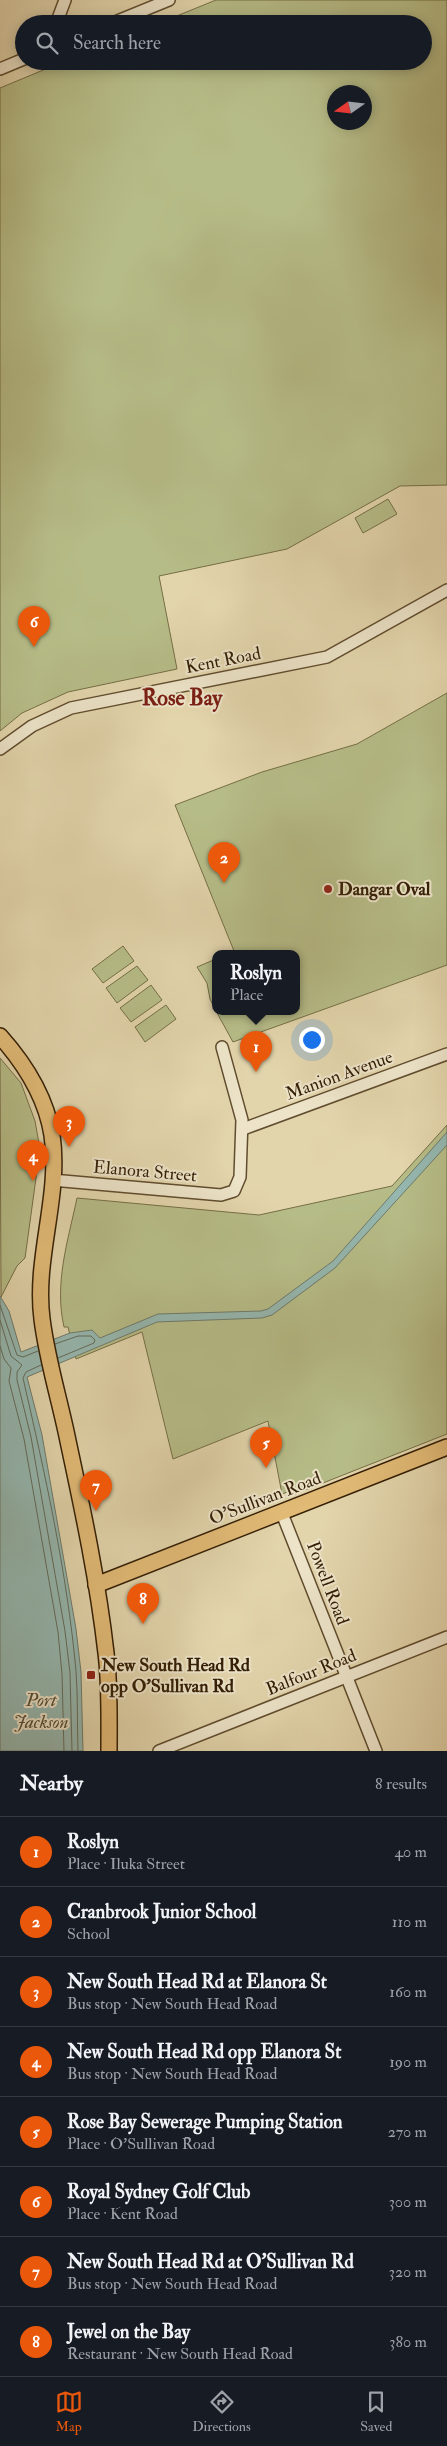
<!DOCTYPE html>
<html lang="en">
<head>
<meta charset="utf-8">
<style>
	:root { --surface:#171b24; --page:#242831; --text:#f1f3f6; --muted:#9ea1a6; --line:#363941; --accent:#ea580c }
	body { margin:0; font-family:"IM FELL Double Pica",serif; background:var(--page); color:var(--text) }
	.compass { position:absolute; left:327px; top:85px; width:45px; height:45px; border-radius:50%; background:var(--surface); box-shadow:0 2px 12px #0003; rotate:256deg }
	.you { position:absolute; left:311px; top:1039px; width:18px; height:18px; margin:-12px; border:4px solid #fff; border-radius:50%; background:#1a73e8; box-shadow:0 0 0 8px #1a73e833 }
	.badge { display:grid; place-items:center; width:32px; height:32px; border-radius:50%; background:var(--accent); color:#fff; font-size:16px; font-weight:700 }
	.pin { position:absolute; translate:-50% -41px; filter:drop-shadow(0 1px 2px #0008) }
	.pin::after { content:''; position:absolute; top:26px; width:18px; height:15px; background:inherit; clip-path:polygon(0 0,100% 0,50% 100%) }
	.popup { position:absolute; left:212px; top:950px; width:88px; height:65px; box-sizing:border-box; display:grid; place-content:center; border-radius:10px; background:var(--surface); filter:drop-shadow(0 1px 4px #0005); font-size:16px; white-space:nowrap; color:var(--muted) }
	.popup b { font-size:19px; color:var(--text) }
	.popup::after { content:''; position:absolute; left:50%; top:100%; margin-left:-10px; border:10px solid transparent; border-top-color:var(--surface) }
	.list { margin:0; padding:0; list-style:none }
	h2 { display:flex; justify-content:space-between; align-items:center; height:65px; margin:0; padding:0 20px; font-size:21px }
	h2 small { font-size:16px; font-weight:400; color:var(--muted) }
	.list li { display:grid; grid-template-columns:32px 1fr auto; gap:15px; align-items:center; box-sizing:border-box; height:70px; padding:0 20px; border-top:1px solid var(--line) }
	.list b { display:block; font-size:19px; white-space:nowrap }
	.list p { margin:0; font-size:16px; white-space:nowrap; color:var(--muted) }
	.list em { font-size:16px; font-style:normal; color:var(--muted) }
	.icon { flex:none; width:28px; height:28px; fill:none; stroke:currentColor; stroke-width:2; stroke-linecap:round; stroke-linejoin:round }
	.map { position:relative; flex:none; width:447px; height:1751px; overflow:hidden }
	.search { position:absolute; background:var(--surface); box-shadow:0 2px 12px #0003; left:15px; right:15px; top:15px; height:55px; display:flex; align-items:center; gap:12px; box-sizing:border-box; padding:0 18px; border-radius:28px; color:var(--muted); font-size:19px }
	.sheet { height:625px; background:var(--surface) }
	nav { display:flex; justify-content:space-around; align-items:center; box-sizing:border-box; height:70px; border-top:1px solid var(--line); background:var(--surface); font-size:14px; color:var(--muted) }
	nav a { display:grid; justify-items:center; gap:2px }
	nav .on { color:var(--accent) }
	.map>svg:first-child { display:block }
</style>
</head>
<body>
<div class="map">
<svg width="447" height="1751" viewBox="0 0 447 1751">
	<rect width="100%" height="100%" fill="#e2d4ab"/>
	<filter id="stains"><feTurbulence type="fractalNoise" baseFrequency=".004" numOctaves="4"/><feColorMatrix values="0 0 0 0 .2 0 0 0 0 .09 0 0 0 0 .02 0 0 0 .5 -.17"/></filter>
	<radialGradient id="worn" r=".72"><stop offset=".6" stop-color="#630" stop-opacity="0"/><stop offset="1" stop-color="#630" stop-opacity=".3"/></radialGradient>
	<g fill="#b6bc87" stroke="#756e46" fill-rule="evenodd">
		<path d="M216,0h231v485l-47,1 -113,63 -128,27 18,93 -109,23 -46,21 -22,18v-643l65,-27h358v-37h-266zM334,92h30v30h-30z"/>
		<polygon points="388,499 397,514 363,533 355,518"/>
		<polygon points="447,693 447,965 233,1042 216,1011 296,1011 296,953 229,953 234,951 175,805 262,772 357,744"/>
		<polygon points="123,946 134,961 103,983 92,969"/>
		<polygon points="216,959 216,1011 210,999 207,983 197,967"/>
		<polygon points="137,966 148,980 117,1003 106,988"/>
		<polygon points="151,985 162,1000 131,1022 120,1008"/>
		<polygon points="166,1005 176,1019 145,1042 135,1027"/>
		<polygon points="0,1058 21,1083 35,1121 40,1149 25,1258 17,1266 1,1297"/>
		<path d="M447,1125v309l-157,62 -3,-4 -5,2 -14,-73 -95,38 -31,-127 -66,27 -8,-32h-4c-10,-44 4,-86 13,-129l182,17 133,-29z"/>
	</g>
	<polygon fill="#95b7af" stroke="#6e7a6b" points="447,1132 447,1145 335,1268 272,1315 262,1318 157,1322 27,1377 42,1435 76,1629 81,1672 83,1751 0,1751 0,1296 9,1311 21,1352 70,1333 92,1330 100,1338 158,1314 261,1311 268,1309 333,1261"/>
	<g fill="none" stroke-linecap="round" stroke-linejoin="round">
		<g stroke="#646b5a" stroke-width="1">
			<polyline points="0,1305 17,1355 23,1357 38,1351"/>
			<polyline points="0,1320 11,1356 22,1365 17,1372 17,1380 31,1437 65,1631 70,1673 72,1751"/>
			<polyline points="55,1344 78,1336 91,1336 95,1340 94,1343 58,1358"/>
			<polyline points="0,1346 4,1359 11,1368 9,1381 24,1439 58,1632 62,1674 64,1751"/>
			<path d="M41,1365l-15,7 -3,6c22,96 44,194 53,293 2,26 1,53 2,80"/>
		</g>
		<g stroke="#604c2e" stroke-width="14">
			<g id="minor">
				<polyline points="56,24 65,0"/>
				<polyline points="110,24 169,0"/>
				<polyline points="0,69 24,59"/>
				<polyline points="0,749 32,726 71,708 327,657 447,590"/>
				<polyline points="243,1129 447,1054"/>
				<polyline points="52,1180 221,1195 234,1191 240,1177 242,1120 222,1047"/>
				<polyline points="281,1511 376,1751"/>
				<polyline points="159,1751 447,1637"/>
			</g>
		</g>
		<g stroke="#341f05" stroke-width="18">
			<g id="major">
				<path d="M0,1036c25,28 46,61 52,99 9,61 -18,123 -10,184 5,41 18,82 26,122 15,70 30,141 38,212 4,32 3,65 3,98"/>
				<polyline points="96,1585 447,1447"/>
			</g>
		</g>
		<use href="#minor" stroke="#ece3c8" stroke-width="11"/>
		<use href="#major" stroke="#e1ba76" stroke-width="15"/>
	</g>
	<g fill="#8f2418" stroke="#ece3c8" stroke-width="2">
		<circle cx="328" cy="889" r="5"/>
		<rect x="86" y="1670" width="10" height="10" rx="2.5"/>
	</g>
	<g text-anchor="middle" stroke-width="4" stroke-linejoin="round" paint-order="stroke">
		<g font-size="18" fill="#341f05" stroke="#ece3c8">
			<text transform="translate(223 660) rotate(-11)" y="6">Kent Road</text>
			<text transform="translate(339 1075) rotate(-20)" y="6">Manion Avenue</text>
			<text transform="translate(145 1171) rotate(5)" y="6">Elanora Street</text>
			<text transform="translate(265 1498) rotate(-21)" y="6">O'Sullivan Road</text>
			<text transform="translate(328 1583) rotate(69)" y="6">Powell Road</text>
			<text transform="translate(311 1672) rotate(-22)" y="6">Balfour Road</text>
		</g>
		<g font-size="18" font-weight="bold" fill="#341f05" stroke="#ece3c8" text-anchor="start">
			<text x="338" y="895">Dangar Oval</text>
			<text x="101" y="1671">New South Head Rd<tspan x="101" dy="21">opp O'Sullivan Rd</tspan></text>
		</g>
		<g font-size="19" font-style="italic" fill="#514d38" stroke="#ece3c8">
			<text x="41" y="1706">Port<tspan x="41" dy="22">Jackson</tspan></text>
		</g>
		<g font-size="22" font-weight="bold" fill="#7a1f14" stroke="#ece3c8">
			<text x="182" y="705">Rose Bay</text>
		</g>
	</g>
	<rect width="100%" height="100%" filter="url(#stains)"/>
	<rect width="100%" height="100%" fill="url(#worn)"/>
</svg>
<svg class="compass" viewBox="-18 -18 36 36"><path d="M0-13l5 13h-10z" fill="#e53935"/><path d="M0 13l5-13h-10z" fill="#9ea1a6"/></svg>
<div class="you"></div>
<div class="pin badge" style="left:256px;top:1072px">1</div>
<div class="popup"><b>Roslyn</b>Place</div>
<div class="pin badge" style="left:224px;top:883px">2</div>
<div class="pin badge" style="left:69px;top:1147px">3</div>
<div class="pin badge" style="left:33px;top:1181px">4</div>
<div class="pin badge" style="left:266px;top:1468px">5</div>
<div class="pin badge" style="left:34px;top:647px">6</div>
<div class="pin badge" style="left:96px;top:1511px">7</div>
<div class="pin badge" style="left:143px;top:1624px">8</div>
<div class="search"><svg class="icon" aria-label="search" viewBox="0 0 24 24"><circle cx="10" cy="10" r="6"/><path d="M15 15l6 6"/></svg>Search here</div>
</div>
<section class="sheet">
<h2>Nearby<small>8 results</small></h2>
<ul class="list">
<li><span class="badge">1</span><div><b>Roslyn</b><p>Place · Iluka Street</p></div><em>40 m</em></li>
<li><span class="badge">2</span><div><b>Cranbrook Junior School</b><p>School</p></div><em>110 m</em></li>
<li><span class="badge">3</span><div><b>New South Head Rd at Elanora St</b><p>Bus stop · New South Head Road</p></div><em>160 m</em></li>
<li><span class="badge">4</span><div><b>New South Head Rd opp Elanora St</b><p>Bus stop · New South Head Road</p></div><em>190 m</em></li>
<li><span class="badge">5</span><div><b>Rose Bay Sewerage Pumping Station</b><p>Place · O'Sullivan Road</p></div><em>270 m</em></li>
<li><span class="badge">6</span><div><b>Royal Sydney Golf Club</b><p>Place · Kent Road</p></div><em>300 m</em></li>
<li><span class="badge">7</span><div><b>New South Head Rd at O'Sullivan Rd</b><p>Bus stop · New South Head Road</p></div><em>320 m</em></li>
<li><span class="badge">8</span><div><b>Jewel on the Bay</b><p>Restaurant · New South Head Road</p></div><em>380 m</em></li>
</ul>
</section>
<nav>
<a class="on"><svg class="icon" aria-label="map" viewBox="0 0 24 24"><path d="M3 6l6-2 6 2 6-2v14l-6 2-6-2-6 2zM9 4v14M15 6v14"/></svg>Map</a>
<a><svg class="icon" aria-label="directions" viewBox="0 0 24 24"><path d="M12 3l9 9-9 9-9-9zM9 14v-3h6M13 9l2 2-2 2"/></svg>Directions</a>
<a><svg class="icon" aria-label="saved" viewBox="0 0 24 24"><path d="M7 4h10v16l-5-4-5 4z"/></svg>Saved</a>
</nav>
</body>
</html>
